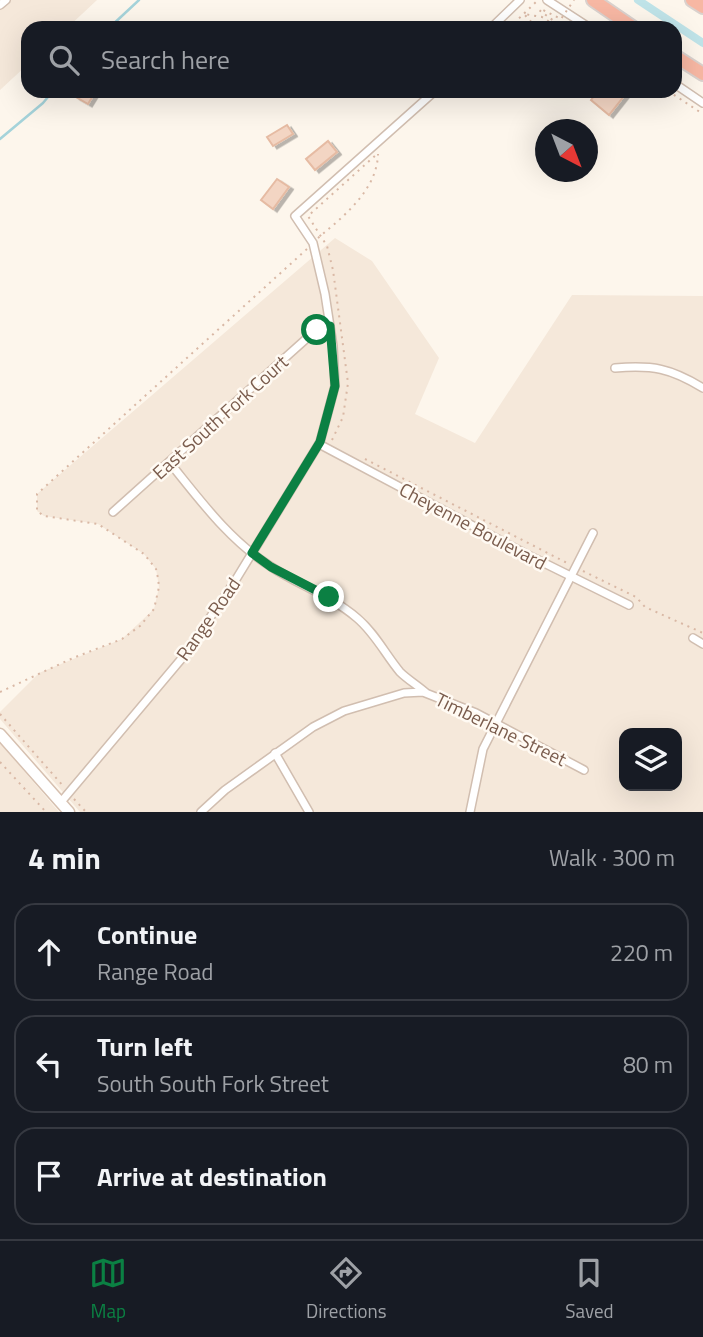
<!DOCTYPE html>
<html lang="en">
<head>
<meta charset="utf-8">
<style>
	:root { --surface:#171b24; --page:#242831; --text:#f1f3f6; --muted:#9ea1a6; --line:#363941; --accent:#0b8043 }
	body { margin:0; font-family:"Titillium Web",sans-serif; background:var(--page); color:var(--text) }
	.controls { position:absolute; right:21px; bottom:21px; display:grid; overflow:hidden; border-radius:14px; box-shadow:0 7px 28px #0002 }
	.controls button { width:63px; height:63px; display:grid; place-items:center; padding:0; border:0; border-bottom:2px solid var(--line); background:var(--surface); color:var(--text); font:35px sans-serif }
	.compass { position:absolute; left:535px; top:119px; width:63px; height:63px; border-radius:50%; background:var(--surface); box-shadow:0 7px 28px #0002; rotate:138deg }
	.stop { position:absolute; width:21px; height:21px; margin:-16px; border:5px solid #0b8043; border-radius:50%; background:#fff }
	.stop.end { background:#0b8043; border-color:#fff; box-shadow:0 2px 7px #0008 }
	.list { margin:0; padding:0; list-style:none }
	h2 { display:flex; justify-content:space-between; align-items:center; height:91px; margin:0; padding:0 28px; font-size:30px }
	h2 small { font-size:23px; font-weight:400; color:var(--muted) }
	.list li { display:grid; grid-template-columns:46px 1fr auto; gap:21px; align-items:center; box-sizing:border-box; height:98px; margin:0 14px 14px; padding:0 14px; border:2px solid var(--line); border-radius:21px }
	.list b { display:block; font-size:26px; white-space:nowrap }
	.list p { margin:0; font-size:23px; white-space:nowrap; color:var(--muted) }
	.list em { font-size:23px; font-style:normal; color:var(--muted) }
	.icon { flex:none; width:38px; height:38px; fill:none; stroke:currentColor; stroke-width:2; stroke-linecap:round; stroke-linejoin:round }
	.map { position:relative; flex:none; width:703px; height:812px; overflow:hidden }
	.search { position:absolute; background:var(--surface); box-shadow:0 7px 28px #0002; left:21px; right:21px; top:21px; height:77px; display:flex; align-items:center; gap:18px; box-sizing:border-box; padding:0 24px; border-radius:21px; color:var(--muted); font-size:26px }
	.sheet { height:427px; background:var(--surface) }
	nav { display:flex; justify-content:space-around; align-items:center; box-sizing:border-box; height:98px; border-top:2px solid var(--line); background:var(--surface); font-size:19px; color:var(--muted) }
	nav a { display:grid; justify-items:center; gap:4px }
	nav .on { color:var(--accent) }
	.map>svg:first-child { display:block }
</style>
</head>
<body>
<div class="map">
<svg width="703" height="812" viewBox="0 0 703 812">
	<defs>
		<filter id="shadow"><feDropShadow dx="4" dy="2.5" stdDeviation="0" flood-color="#0004"/></filter>
	</defs>
	<rect width="100%" height="100%" fill="#fdf6ec"/>
	<g fill="#f5e8da" fill-rule="evenodd">
		<polygon points="0,0 97,0 67,28 28,28 28,64 0,90"/>
		<path d="M335,238l37,23 67,97 -24,56 60,29 97,-148 131,1v516h-623l-80,-93v-7l39,-39 83,-34 32,-30 5,-22 -3,-18 -12,-15 -46,-30 -54,-8 -7,-5v-17zM624,733h53v53h-53z"/>
		<polygon points="0,743 59,812 0,812"/>
	</g>
	<g fill="none" stroke-linecap="round" stroke-linejoin="round">
		<g stroke="#a5d3da" stroke-width="2.5">
			<polyline points="109,28 139,0"/>
			<polyline points="0,139 43,103 53,91"/>
		</g>
		<polyline stroke="#bfe3e8" stroke-width="8" points="638,0 703,43"/>
	</g>
	<g fill="#f3d5c3" stroke="#e6bba3" stroke-width="2" filter="url(#shadow)">
		<polygon points="79,91 96,91 88,104 76,97"/>
		<polygon points="598,91 628,91 609,115 591,100"/>
		<polygon points="287,125 293,134 273,146 267,137"/>
		<polygon points="328,141 337,152 315,170 306,159"/>
		<polygon points="277,179 289,187 273,209 261,200"/>
	</g>
	<g fill="none" stroke-linecap="round" stroke-linejoin="round">
		<g stroke="#d1beb0" stroke-width="10">
			<g id="street">
				<polyline points="547,0 590,28"/>
				<polyline points="0,5 6,0"/>
				<polyline points="491,28 520,0"/>
				<polyline points="675,84 703,103"/>
				<path d="M615,368c38,-3 55,0 88,20"/>
				<polyline points="319,444 526,554 629,605"/>
				<path d="M170,463c30,37 59,77 100,103 28,19 60,29 87,52 18,15 28,36 43,54 7,7 17,13 25,20"/>
				<polyline points="113,512 306,339 317,330 330,326"/>
				<polyline points="693,638 703,644"/>
				<polyline points="275,753 309,812"/>
				<polyline points="61,802 183,657 235,581 320,442 335,386 333,346 325,294 313,243 295,216 435,91"/>
				<polyline points="201,812 225,790 313,727 344,711 404,693 423,692 476,713 584,770"/>
				<polyline points="470,812 483,749 593,533"/>
			</g>
		</g>
		<g stroke="#d6c0b0" stroke-width="13">
			<polyline id="secondary" points="0,734 69,812"/>
		</g>
		<g stroke="#dad1cd" stroke-width="16">
			<g id="highway">
				<polyline points="593,0 634,28"/>
				<polyline points="692,0 703,7"/>
				<polyline points="675,56 703,74"/>
			</g>
		</g>
		<g stroke="#d9b8a5" stroke-width="2" stroke-dasharray="2 5" stroke-linecap="butt">
			<polyline points="558,24 563,19"/>
			<polyline points="536,27 524,14 542,17 559,28"/>
			<polyline points="509,28 537,1 539,3"/>
			<polyline points="561,28 572,26"/>
			<polyline points="668,91 703,114"/>
			<polyline points="440,97 447,91"/>
			<path d="M318,238c26,-22 59,-48 60,-84"/>
			<polyline points="332,440 343,417 348,383 333,270 327,246 308,216 377,154"/>
			<polyline points="365,459 569,564"/>
			<polyline points="583,571 636,597 645,607 703,633"/>
			<polyline points="0,692 73,658 122,639 140,626 154,609 159,587 158,578 156,569 144,554 98,524 44,516 37,511 37,494 307,249"/>
			<polyline points="0,714 64,787"/>
			<polyline points="0,762 46,812"/>
			<polyline points="74,799 86,812"/>
		</g>
		<use href="#street" stroke="#fff" stroke-width="7"/>
		<use href="#secondary" stroke="#fff" stroke-width="10"/>
		<use href="#highway" stroke="#f7b7a3" stroke-width="12"/>
		<polyline stroke="#d9b8a5" stroke-width="2" stroke-dasharray="2 5" stroke-linecap="butt" points="558,24 539,10 543,10 561,19 574,0"/>
	</g>
	<g fill="none" stroke-linecap="round" stroke-linejoin="round">
		<polyline stroke="#0b8043" stroke-width="9" points="317,330 330,326 335,386 320,442 252,553 271,567 329,597"/>
	</g>
	<g text-anchor="middle" stroke-width="5" stroke-linejoin="round" paint-order="stroke">
		<g font-size="19" fill="#7a5c4d" stroke="#fffaf3">
			<text transform="translate(220 417) rotate(-42)" y="7">East South Fork Court</text>
			<text transform="translate(473 526) rotate(28)" y="7">Cheyenne Boulevard</text>
			<text transform="translate(208 619) rotate(-55)" y="7">Range Road</text>
			<text transform="translate(501 729) rotate(26)" y="7">Timberlane Street</text>
		</g>
	</g>
</svg>
<div class="controls">
<button><svg class="icon" aria-label="layers" viewBox="0 0 24 24"><path d="M12 4l9 5-9 5-9-5zM3 14l9 5 9-5"/></svg></button>
</div>
<svg class="compass" viewBox="-18 -18 36 36"><path d="M0-13l5 13h-10z" fill="#e53935"/><path d="M0 13l5-13h-10z" fill="#9ea1a6"/></svg>
<div class="stop" style="left:317px;top:330px"></div>
<div class="stop end" style="left:329px;top:597px"></div>
<div class="search"><svg class="icon" aria-label="search" viewBox="0 0 24 24"><circle cx="10" cy="10" r="6"/><path d="M15 15l6 6"/></svg>Search here</div>
</div>
<section class="sheet">
<h2>4 min<small>Walk · 300 m</small></h2>
<ul class="list">
<li><svg class="icon" aria-label="ahead" viewBox="0 0 24 24"><path d="M12 20V5M6 11l6-6 6 6"/></svg><div><b>Continue</b><p>Range Road</p></div><em>220 m</em></li>
<li><svg class="icon" aria-label="left" viewBox="0 0 24 24"><path d="M17 20v-9H6M10 6l-5 5 5 5"/></svg><div><b>Turn left</b><p>South South Fork Street</p></div><em>80 m</em></li>
<li><svg class="icon" aria-label="arrive" viewBox="0 0 24 24"><path d="M6 21V4h12l-3 4 3 4H6"/></svg><div><b>Arrive at destination</b></div></li>
</ul>
</section>
<nav>
<a class="on"><svg class="icon" aria-label="map" viewBox="0 0 24 24"><path d="M3 6l6-2 6 2 6-2v14l-6 2-6-2-6 2zM9 4v14M15 6v14"/></svg>Map</a>
<a><svg class="icon" aria-label="directions" viewBox="0 0 24 24"><path d="M12 3l9 9-9 9-9-9zM9 14v-3h6M13 9l2 2-2 2"/></svg>Directions</a>
<a><svg class="icon" aria-label="saved" viewBox="0 0 24 24"><path d="M7 4h10v16l-5-4-5 4z"/></svg>Saved</a>
</nav>
</body>
</html>
